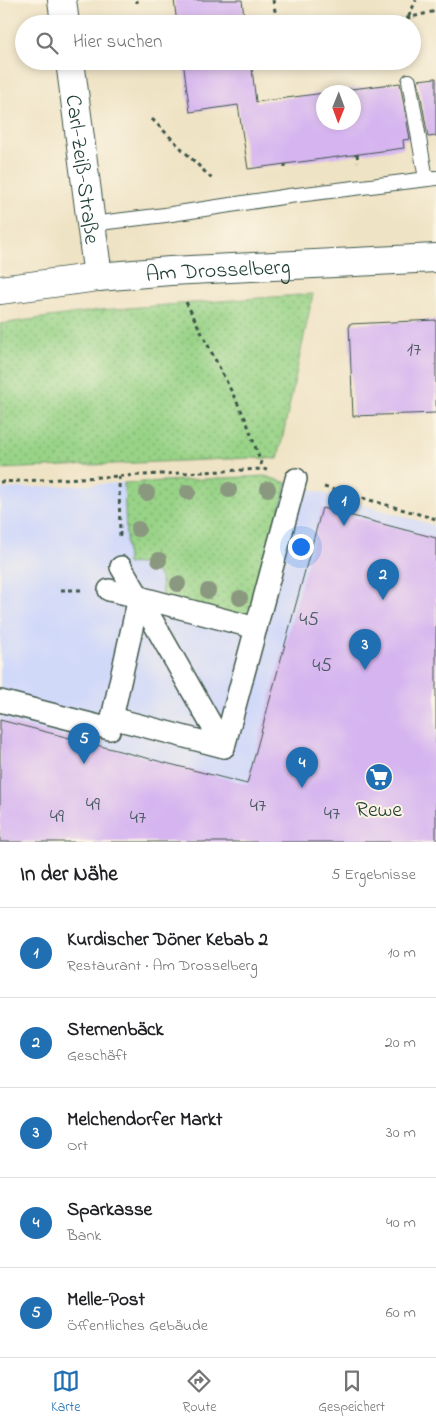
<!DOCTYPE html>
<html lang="de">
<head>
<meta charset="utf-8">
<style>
	:root { --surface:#fff; --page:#f2f2f2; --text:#202124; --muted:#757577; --line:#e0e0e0; --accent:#1f6fb2 }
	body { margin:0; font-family:"Indie Flower",sans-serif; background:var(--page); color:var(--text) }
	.compass { position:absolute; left:316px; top:85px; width:45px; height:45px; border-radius:50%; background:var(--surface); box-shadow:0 2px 8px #0003; rotate:181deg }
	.you { position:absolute; left:300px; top:546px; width:18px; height:18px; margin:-12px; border:4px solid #fff; border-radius:50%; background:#1a73e8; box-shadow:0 0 0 8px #1a73e833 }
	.badge { display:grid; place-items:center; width:32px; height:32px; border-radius:50%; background:var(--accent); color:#fff; font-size:16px; font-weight:700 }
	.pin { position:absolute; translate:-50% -41px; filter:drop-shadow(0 1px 2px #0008) }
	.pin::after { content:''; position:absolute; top:26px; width:18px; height:15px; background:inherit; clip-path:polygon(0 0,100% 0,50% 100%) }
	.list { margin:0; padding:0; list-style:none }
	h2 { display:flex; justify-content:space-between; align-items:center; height:65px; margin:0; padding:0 20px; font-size:21px }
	h2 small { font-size:16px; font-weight:400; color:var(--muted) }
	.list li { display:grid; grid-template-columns:32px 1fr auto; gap:15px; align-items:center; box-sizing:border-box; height:90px; padding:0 20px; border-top:1px solid var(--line) }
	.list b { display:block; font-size:19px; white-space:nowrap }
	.list p { margin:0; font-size:16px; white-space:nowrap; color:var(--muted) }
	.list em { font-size:16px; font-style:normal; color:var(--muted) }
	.icon { flex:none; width:28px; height:28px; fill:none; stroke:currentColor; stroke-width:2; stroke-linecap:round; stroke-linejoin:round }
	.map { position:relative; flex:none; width:436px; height:842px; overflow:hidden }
	.search { position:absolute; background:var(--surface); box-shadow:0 2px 8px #0003; left:15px; right:15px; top:15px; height:55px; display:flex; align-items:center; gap:12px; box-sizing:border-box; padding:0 18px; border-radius:28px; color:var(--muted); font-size:19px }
	.sheet { height:515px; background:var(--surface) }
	nav { display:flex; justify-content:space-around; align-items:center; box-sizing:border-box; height:70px; border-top:1px solid var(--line); background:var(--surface); font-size:14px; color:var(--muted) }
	nav a { display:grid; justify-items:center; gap:2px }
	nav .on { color:var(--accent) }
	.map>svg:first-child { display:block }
</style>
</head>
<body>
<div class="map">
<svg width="436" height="842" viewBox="0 0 436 842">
	<defs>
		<pattern id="grass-dots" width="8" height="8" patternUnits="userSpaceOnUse" patternTransform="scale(1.25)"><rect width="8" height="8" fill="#98d387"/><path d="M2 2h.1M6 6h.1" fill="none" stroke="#7bac6f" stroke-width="1.8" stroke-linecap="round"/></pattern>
	</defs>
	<rect width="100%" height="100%" fill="#fcf5e5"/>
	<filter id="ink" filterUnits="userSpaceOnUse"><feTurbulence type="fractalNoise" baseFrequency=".02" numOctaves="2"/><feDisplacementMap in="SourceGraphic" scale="10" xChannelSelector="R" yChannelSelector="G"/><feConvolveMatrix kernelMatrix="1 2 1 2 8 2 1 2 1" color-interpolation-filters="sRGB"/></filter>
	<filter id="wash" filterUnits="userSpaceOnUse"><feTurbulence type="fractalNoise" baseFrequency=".0096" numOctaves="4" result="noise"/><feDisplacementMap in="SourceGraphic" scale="20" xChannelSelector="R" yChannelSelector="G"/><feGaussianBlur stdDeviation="1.12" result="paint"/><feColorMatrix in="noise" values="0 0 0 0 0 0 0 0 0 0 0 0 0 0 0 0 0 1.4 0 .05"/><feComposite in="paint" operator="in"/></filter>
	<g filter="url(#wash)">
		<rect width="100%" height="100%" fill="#efe3c5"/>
		<polygon fill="#d1d9f9" points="265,476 436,526 436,842 0,842 0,489"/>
		<g fill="url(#grass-dots)" stroke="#5c885e">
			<polygon points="313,294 278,459 250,458 0,469 0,324 100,310"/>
			<path d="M265,476l22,7 -37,138 -89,-25c5,-23 -12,-35 -34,-32l-3,-81z"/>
		</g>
		<g id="blocks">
			<g fill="#d5b4f0">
				<polygon points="174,0 242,0 245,24 177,24"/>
				<polygon points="183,61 251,61 256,102 324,93 324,122 354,122 354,92 327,92 400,83 410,139 403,140 404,148 248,169 238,105 190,112"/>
				<polygon points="436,78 436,136 428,137 418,80"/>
				<polygon points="436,320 436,413 353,416 349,324"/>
				<polygon points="322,508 436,538 436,842 0,842 0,720 247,784"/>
			</g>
		</g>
	</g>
	<g filter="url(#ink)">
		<use href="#blocks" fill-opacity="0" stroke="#3e564a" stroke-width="1"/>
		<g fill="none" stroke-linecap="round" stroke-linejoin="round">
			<g stroke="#3e564a" stroke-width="16">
				<g id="service">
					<polyline points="409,81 426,179"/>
					<polyline points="91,224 165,215 289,196 436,178"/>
				</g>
			</g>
			<g stroke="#3e564a" stroke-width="24">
				<g id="pedestrian">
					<polyline points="121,567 139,597 256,628"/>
					<polyline points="109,590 139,597 224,747"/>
					<polyline points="0,701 110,729 112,718 224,747 296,479"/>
					<polyline points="112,718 139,597"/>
				</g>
			</g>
			<g stroke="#3e564a" stroke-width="30">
				<g id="minor">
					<polyline points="62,0 65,24"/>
					<path id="s1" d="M70,61l28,216"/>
					<path id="s2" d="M0,290l98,-13 72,-6 266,-13"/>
				</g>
			</g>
			<g stroke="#3e564a" stroke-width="3" stroke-dasharray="4 4" stroke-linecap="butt">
				<polyline points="137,0 137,3"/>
				<polyline points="273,0 277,22 279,24"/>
				<polyline points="383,24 436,11"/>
				<polyline points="407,24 408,18 416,0"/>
				<polyline points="152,119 214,181"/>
				<polyline points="357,154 358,162"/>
				<polyline points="285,164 285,171"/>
				<polyline points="186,302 246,420 263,469"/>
				<polyline points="119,476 120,538"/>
				<polyline points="0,482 263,469 267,470"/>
				<polyline points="324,487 436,519"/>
				<polyline points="61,590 81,590"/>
			</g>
			<use href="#service" stroke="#fff" stroke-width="14"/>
			<use href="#pedestrian" stroke="#fff" stroke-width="21"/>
			<use href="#minor" stroke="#fff" stroke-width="28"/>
		</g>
		<g fill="#8a987f">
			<circle cx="268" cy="489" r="8"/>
			<circle cx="229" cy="490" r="8"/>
			<circle cx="188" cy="492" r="8"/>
			<circle cx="147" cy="493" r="8"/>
			<circle cx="138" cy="529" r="8"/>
			<circle cx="159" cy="560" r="8"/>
			<circle cx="178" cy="584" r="8"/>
			<circle cx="208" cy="591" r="8"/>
			<circle cx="240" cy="598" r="8"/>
		</g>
	</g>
	<defs>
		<g id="supermarket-disc" transform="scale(1.4375)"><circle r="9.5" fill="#1f6fb2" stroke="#fcf5e5"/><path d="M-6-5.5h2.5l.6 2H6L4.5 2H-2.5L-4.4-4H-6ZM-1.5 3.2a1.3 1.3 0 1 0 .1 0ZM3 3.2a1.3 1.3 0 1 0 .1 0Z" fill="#fff"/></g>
	</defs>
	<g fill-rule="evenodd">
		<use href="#supermarket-disc" x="379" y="777"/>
	</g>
	<g text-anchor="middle" stroke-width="4" stroke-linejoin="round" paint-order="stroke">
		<g font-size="20" fill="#4c5b63">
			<text x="414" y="355">17</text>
			<text x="309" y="625">45</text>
			<text x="322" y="671">45</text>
			<text x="93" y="810">49</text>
			<text x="258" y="811">47</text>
			<text x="332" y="819">47</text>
			<text x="57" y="822">49</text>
			<text x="138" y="823">47</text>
		</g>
		<g font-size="22" fill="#1f3d34" stroke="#fcf5e5">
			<text dy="8" stroke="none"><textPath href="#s1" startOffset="109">Carl-Zeiß-Straße</textPath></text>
			<text dy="8" stroke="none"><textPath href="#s2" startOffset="219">Am Drosselberg</textPath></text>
		</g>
		<g font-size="22" fill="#1f3d34" stroke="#fcf5e5">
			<text x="379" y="816">Rewe</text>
		</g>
	</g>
</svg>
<svg class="compass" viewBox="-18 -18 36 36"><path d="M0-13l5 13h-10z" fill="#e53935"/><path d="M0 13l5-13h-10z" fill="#757577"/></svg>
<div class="you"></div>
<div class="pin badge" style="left:344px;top:526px">1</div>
<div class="pin badge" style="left:383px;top:600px">2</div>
<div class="pin badge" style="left:365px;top:670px">3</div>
<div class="pin badge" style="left:302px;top:788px">4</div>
<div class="pin badge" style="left:84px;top:764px">5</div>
<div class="search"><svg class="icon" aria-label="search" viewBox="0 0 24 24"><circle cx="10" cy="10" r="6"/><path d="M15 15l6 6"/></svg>Hier suchen</div>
</div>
<section class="sheet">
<h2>In der Nähe<small>5 Ergebnisse</small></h2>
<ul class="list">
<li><span class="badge">1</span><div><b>Kurdischer Döner Kebab 2</b><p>Restaurant · Am Drosselberg</p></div><em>10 m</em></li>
<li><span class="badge">2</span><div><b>Sternenbäck</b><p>Geschäft</p></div><em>20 m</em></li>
<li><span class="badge">3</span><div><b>Melchendorfer Markt</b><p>Ort</p></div><em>30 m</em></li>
<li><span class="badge">4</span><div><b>Sparkasse</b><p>Bank</p></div><em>40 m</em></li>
<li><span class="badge">5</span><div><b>Melle-Post</b><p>Öffentliches Gebäude</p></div><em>60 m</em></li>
</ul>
</section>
<nav>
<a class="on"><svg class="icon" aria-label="map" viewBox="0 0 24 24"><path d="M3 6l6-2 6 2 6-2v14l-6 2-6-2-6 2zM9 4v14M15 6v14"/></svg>Karte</a>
<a><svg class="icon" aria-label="directions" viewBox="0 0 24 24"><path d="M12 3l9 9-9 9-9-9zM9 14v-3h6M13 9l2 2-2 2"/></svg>Route</a>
<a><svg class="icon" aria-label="saved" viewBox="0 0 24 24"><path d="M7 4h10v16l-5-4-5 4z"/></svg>Gespeichert</a>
</nav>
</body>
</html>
